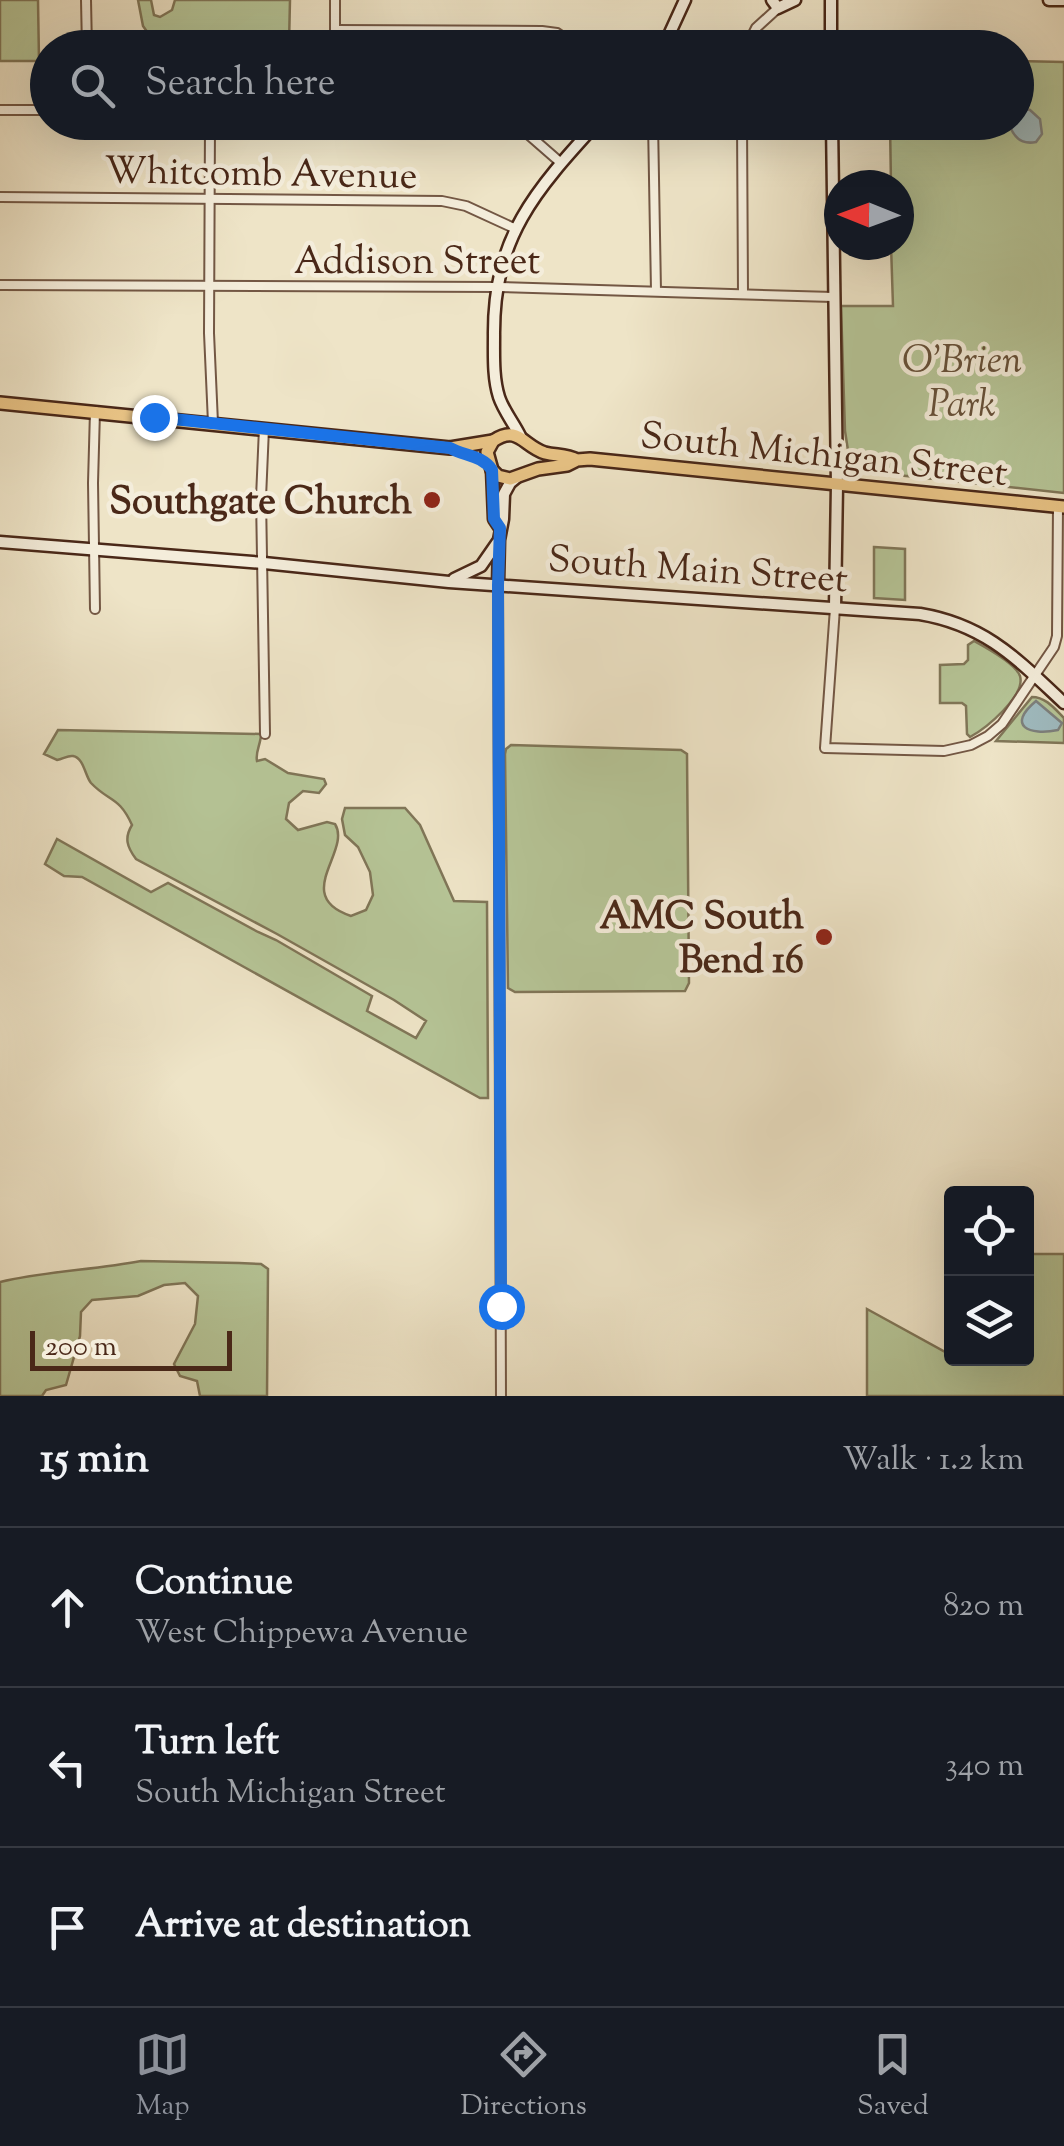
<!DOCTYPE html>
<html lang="en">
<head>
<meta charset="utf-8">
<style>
	:root { --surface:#171b24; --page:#242831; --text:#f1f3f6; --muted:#9ea1a6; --line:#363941; --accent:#8c9099 }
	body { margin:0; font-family:"Sorts Mill Goudy",serif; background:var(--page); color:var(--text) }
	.controls { position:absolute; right:30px; bottom:30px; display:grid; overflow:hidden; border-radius:10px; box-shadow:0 10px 40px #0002 }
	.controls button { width:90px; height:90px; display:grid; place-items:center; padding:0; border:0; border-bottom:2px solid var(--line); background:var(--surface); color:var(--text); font:50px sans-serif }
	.compass { position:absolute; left:824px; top:170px; width:90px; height:90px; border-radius:50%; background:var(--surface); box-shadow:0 10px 40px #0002; rotate:271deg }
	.scale { position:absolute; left:30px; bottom:25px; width:202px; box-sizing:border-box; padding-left:10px; border:5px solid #4a2818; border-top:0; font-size:28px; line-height:35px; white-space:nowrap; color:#4a2818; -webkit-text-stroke:8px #f4eddb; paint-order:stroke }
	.stop { position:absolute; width:30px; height:30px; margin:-22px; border:8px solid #1a73e8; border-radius:50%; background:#fff }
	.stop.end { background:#1a73e8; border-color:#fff; box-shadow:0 2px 10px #0008 }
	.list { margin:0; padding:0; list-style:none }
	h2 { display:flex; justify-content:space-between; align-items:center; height:130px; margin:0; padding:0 40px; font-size:42px }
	h2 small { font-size:32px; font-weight:400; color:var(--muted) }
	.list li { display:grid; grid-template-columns:65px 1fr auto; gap:30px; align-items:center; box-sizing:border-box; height:160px; padding:0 40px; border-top:2px solid var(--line) }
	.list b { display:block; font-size:38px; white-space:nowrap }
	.list p { margin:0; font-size:32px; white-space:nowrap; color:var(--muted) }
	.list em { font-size:32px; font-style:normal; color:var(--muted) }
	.icon { flex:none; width:55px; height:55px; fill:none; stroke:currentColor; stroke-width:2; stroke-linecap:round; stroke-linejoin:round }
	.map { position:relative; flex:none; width:1064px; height:1396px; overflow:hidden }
	.search { position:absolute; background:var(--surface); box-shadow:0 10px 40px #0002; left:30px; right:30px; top:30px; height:110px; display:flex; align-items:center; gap:25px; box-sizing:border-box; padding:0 35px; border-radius:55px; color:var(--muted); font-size:38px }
	.sheet { height:610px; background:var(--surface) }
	nav { display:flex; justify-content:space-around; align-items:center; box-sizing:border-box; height:140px; border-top:2px solid var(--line); background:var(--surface); font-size:28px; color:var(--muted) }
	nav a { display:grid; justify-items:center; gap:5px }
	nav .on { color:var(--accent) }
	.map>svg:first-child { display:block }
</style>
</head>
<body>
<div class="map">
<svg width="1064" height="1396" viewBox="0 0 1064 1396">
	<rect width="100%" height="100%" fill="#eee4c7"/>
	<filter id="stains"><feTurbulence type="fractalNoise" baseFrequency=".002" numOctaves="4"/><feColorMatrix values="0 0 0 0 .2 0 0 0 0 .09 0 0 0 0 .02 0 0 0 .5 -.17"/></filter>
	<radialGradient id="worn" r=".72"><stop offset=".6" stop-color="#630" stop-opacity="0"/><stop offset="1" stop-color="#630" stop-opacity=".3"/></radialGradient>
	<g fill="#b6c597" stroke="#807658" stroke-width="2.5">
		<polygon points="0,0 38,0 39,61 0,61"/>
		<polygon points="138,0 151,0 154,15 160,17 172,10 175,0 290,0 289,44 277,48 158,47 143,26"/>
		<polygon points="1017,61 1064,62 1064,493 851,470 845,431 841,306 893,306 891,245 899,245 899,185 891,185 890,123 1016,122"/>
		<polygon points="874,547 905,549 905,600 874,598"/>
		<path d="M974,641c11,6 42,23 46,35 6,20 -35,53 -50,61l-3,-3 -1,-28 -4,-3h-22v-38l24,-1 4,-4v-15z"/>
		<path d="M1032,697c14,0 23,12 32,21v25l-68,-2z"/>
		<path d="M58,730l203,4c0,10 -6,18 -4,27l8,-2 23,14 36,6 2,5 -7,9 -16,-2 -14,12 -3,16 12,11 29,-8 8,2c17,27 -44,72 16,92l15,-6 7,-15 -3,-23 -12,-25 -13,-12 -3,-16 3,-11h60l15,17 34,76 33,1 1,196h-8l-398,-221 -18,-1 -19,-12 12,-25 94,53 17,-9 90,49 18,8 96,56 -5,15 49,27 10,-17 -32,-21 -117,-66 -141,-75c-9,-12 -12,-21 -4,-34 -13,-29 -23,-23 -41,-42 -6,-7 -7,-25 -18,-27 -5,-1 -10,3 -16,4l-13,-6z"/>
		<polygon points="511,745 681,750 687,754 689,983 685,991 515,992 508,988 505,754 506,749"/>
		<polygon points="1027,1254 1064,1254 1064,1396 867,1396 867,1309 949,1354 951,1353 952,1358 1026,1358"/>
		<path d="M141,1261l98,2 22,1 7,5 -1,127h-67l-3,-15 -17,-5 -6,-12 21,-40 3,-28 -13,-13 -21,2 -26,11 -46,4 -11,12 -1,24 -14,49 -20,5 -4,6h-42v-114c46,-11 94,-12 141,-21z"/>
	</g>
	<g fill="#9fbbc0" stroke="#7d807d" stroke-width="2.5">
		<path d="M1017,107l13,3 10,9 2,15 -6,8c-15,3 -23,-5 -27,-19l7,-1z"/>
		<path d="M1036,701l26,22 -4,7c-29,6 -52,-4 -22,-29z"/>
	</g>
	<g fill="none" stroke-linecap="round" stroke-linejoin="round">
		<g stroke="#735744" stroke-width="12">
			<g id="street">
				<polyline points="86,0 87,48"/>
				<polyline points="335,0 335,48"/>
				<polyline points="335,30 542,31 557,33 579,48"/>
				<polyline points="746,48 756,28 778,8"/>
				<polyline points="0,110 48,110"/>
				<polyline points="210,122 209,333 213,423"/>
				<polyline points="514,122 561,163"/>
				<polyline points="653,122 656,291"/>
				<polyline points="742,122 743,293"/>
				<polyline points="0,197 442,201 466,206 516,229"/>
				<polyline points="0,285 498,287 833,297"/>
				<polyline points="95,411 93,483 95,609"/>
				<polyline points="264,428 261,498 265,734"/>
				<polyline points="498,585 501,1396"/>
				<polyline points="835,608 825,748 944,751 971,745 988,736 1002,724 1054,647 1057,636 1058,506"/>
			</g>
		</g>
		<g stroke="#4a2818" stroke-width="15">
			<g id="secondary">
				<polyline points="772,0 778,8 795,0"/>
				<polyline points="831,0 831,48"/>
				<polyline points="1049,0 1064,0"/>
				<polyline points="663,48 685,0"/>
				<polyline points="832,122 837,485 835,607"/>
				<path d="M521,438c-7,-15 -17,-26 -22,-41 -6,-19 -5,-41 -5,-61 -1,-99 41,-145 104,-214"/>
				<polyline points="492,470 494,519 500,528"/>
				<path d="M0,542l264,21 185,19 471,32c66,11 98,46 144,89"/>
				<polyline points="454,579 481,566 497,543"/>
				<polyline points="498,585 499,540 503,519 504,494 510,483 516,478"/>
			</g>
		</g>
		<g stroke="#4a2818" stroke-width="16">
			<g id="primary">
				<polyline points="0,403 450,448 493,441"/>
				<path d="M577,460c-11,-6 -20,-4 -32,-7 -22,-7 -27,-29 -52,-12l-6,11 5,18 6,6 12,3 28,-10 29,-4 10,-5 13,-1 474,48"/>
			</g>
		</g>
		<use href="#street" stroke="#f4eddb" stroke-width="8"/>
		<use href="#secondary" stroke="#f4eddb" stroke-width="10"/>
		<use href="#primary" stroke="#e7c284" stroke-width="11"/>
	</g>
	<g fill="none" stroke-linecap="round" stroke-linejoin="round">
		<path stroke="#1a73e8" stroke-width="12" d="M154,417l296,31c14,8 32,7 42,22l2,49 6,9 -2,57 3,721"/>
	</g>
	<g fill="#8f2418" stroke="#f4eddb" stroke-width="4">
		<circle cx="432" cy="500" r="10"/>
		<circle cx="824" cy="937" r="10"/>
	</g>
	<g text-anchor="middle" stroke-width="9" stroke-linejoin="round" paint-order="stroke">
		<g font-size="38" fill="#4a2818" stroke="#f4eddb">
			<text transform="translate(261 172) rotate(1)" y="13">Whitcomb Avenue</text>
			<text x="417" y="273">Addison Street</text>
			<text transform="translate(824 453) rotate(6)" y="13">South Michigan Street</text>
			<text transform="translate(698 568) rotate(4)" y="13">South Main Street</text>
		</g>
		<g font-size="38" font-style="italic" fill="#654f38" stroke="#f4eddb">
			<text x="962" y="372">O'Brien<tspan x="962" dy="44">Park</tspan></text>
		</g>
		<g font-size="38" font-weight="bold" fill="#4a2818" stroke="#f4eddb" text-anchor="end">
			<text x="412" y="513">Southgate Church</text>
			<text x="804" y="928">AMC South<tspan x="804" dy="44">Bend 16</tspan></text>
		</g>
	</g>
	<rect width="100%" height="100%" filter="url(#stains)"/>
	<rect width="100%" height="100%" fill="url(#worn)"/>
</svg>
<div class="controls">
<button><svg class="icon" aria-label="locate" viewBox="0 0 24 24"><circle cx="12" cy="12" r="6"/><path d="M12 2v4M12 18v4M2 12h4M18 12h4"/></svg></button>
<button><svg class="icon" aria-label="layers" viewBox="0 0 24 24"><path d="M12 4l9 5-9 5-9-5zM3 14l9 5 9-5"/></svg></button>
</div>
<svg class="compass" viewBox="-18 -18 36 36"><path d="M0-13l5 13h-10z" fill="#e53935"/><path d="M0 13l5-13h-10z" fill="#9ea1a6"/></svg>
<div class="scale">200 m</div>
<div class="stop" style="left:501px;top:1306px"></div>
<div class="stop end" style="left:154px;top:417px"></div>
<div class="search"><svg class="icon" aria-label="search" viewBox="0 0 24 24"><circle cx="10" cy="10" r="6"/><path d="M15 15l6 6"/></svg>Search here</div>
</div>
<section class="sheet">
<h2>15 min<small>Walk · 1.2 km</small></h2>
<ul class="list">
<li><svg class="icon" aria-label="ahead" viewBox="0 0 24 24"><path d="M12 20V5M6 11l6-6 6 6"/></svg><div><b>Continue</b><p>West Chippewa Avenue</p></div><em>820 m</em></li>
<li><svg class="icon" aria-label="left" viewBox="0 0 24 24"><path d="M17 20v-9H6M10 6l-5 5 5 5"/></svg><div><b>Turn left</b><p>South Michigan Street</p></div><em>340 m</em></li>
<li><svg class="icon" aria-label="arrive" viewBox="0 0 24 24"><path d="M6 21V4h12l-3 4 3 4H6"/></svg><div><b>Arrive at destination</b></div></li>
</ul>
</section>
<nav>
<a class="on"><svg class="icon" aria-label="map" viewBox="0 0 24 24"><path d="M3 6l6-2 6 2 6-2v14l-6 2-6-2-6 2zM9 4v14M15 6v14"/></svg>Map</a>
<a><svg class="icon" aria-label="directions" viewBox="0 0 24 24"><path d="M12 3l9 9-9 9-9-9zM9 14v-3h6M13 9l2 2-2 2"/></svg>Directions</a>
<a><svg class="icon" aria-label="saved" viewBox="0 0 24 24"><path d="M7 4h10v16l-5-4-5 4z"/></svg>Saved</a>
</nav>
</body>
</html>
